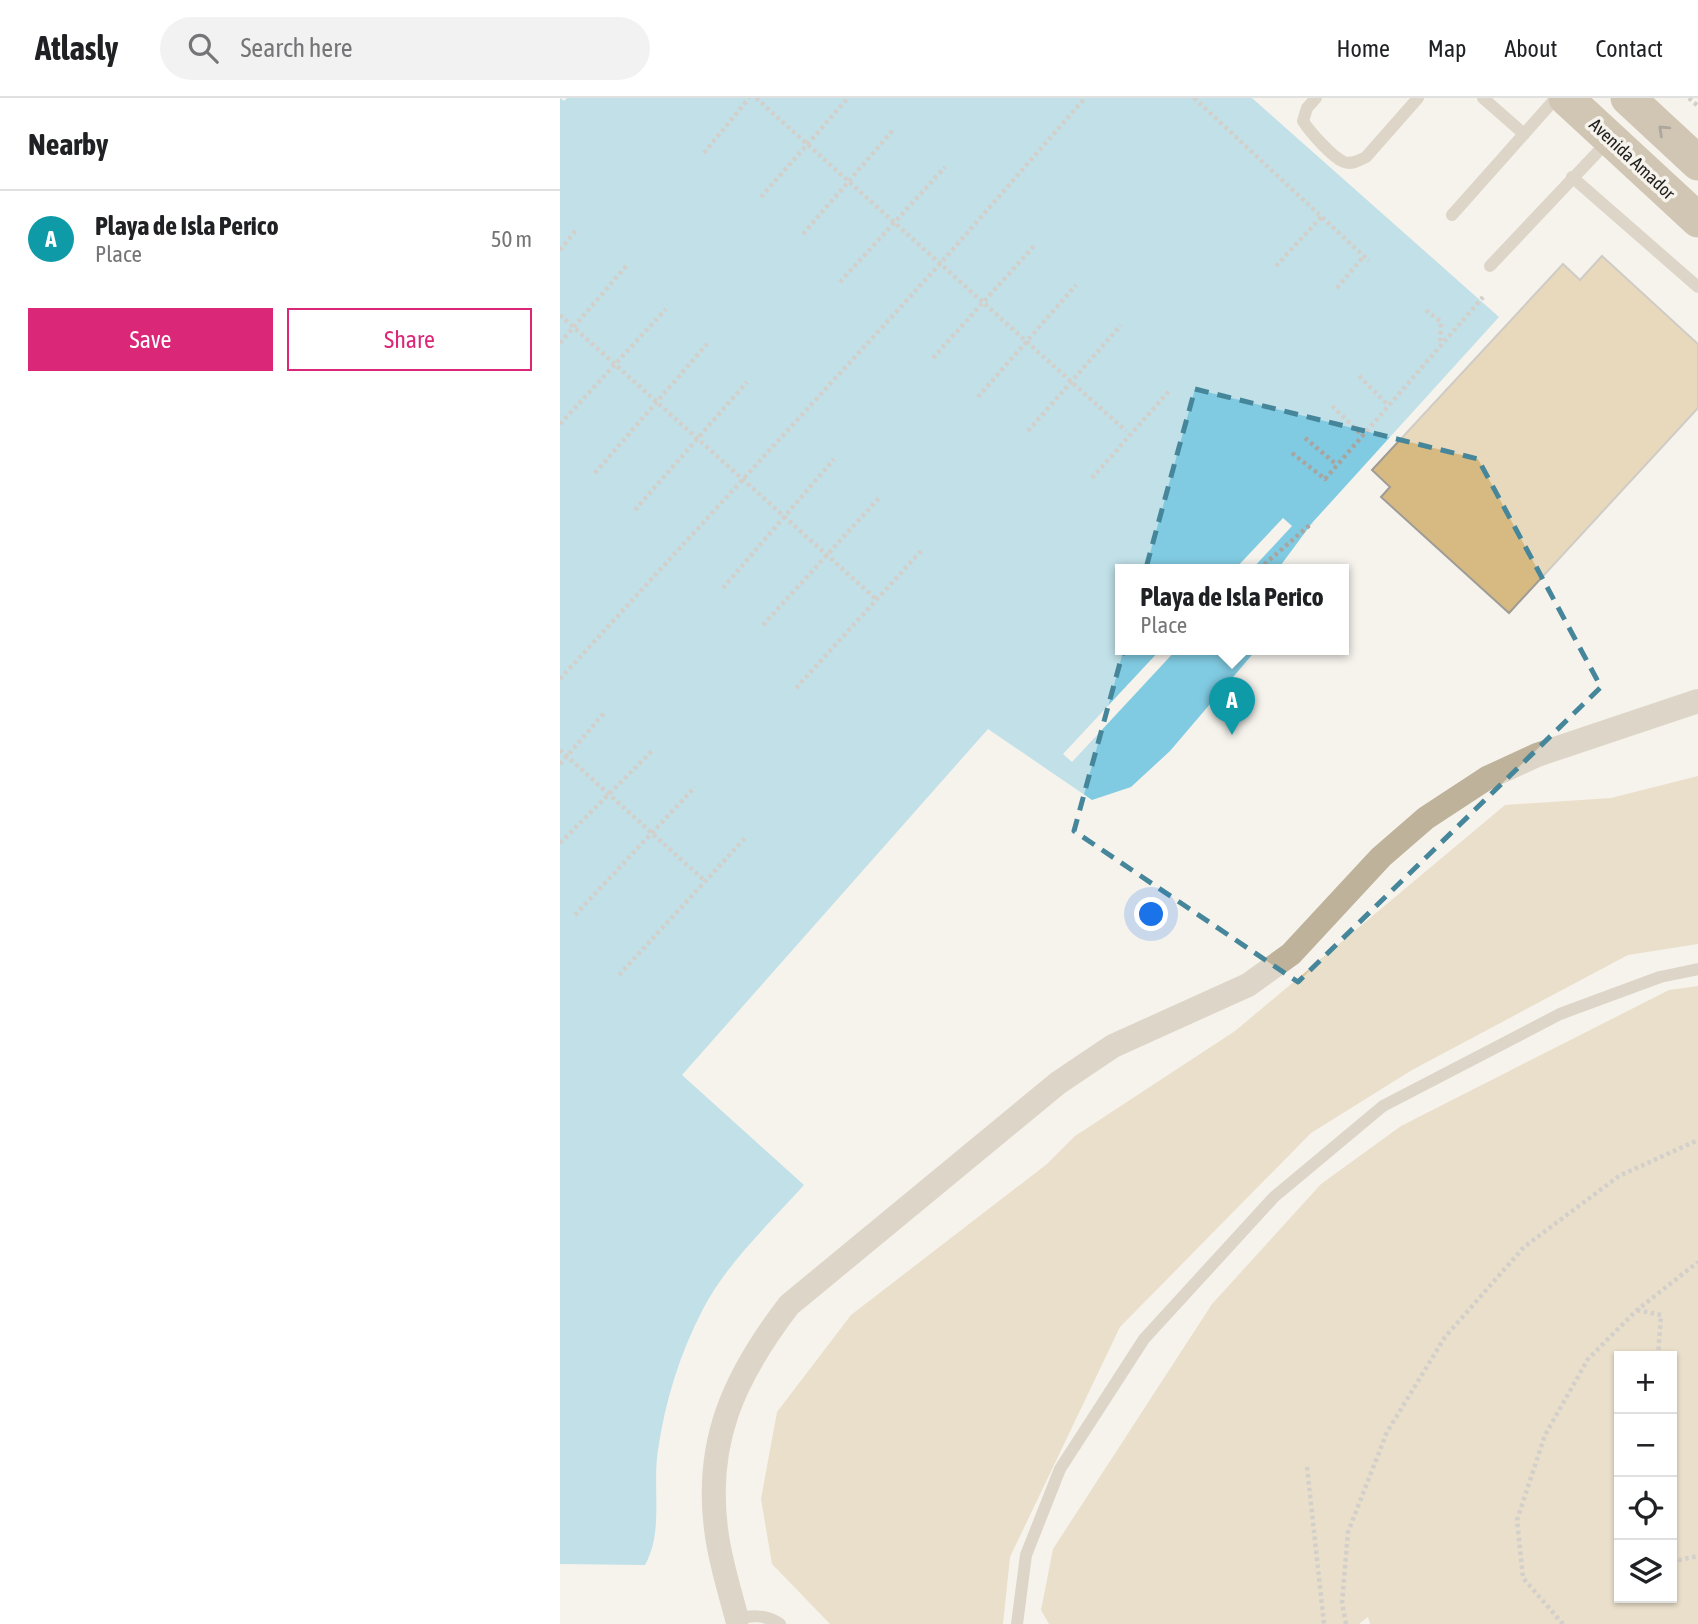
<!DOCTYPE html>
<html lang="en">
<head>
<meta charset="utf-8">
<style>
	:root { --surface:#fff; --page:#f2f2f2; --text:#202124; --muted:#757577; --line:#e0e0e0; --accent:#db2777 }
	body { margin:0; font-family:"Asap Condensed",sans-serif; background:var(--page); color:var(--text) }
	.controls { position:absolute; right:21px; bottom:21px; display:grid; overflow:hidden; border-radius:0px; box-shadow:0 2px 5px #0004 }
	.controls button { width:63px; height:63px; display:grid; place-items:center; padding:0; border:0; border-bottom:2px solid var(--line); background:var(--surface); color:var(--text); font:35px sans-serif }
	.you { position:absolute; left:592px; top:817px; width:24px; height:24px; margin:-18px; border:5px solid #fff; border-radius:50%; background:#1a73e8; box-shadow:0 0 0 10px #1a73e833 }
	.badge { display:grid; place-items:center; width:46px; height:46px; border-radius:50%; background:var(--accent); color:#fff; font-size:23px; font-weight:700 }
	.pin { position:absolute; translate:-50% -58px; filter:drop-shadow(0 2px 4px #0008) }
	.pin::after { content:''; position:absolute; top:37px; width:24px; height:21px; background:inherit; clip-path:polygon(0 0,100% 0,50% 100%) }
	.popup { position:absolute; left:555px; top:466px; width:234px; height:91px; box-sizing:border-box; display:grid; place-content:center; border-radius:0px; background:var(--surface); filter:drop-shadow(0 2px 5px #0005); font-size:23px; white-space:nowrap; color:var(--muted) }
	.popup b { font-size:26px; color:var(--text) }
	.popup::after { content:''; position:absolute; left:50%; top:100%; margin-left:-14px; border:14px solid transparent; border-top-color:var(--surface) }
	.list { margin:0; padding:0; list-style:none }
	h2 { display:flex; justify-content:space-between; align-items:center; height:91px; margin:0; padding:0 28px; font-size:30px }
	h2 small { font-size:23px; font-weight:400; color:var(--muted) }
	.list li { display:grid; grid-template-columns:46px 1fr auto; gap:21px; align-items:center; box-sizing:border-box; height:98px; padding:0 28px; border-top:2px solid var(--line) }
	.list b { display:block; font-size:26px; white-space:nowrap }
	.list p { margin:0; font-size:23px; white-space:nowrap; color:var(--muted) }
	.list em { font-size:23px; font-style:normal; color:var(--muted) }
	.actions { display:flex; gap:14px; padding:21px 28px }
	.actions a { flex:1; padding:16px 0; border:2px solid var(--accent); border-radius:0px; text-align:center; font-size:24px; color:var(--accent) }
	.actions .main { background:var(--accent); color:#fff }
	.icon { flex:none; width:38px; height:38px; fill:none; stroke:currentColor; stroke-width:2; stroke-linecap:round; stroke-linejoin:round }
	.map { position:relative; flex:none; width:1138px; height:1526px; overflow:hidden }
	header { display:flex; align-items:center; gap:42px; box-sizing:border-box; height:98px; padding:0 35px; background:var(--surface); border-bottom:2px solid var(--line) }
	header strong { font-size:33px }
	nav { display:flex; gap:38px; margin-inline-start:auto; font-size:24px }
	.search { width:490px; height:63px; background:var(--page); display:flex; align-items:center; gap:18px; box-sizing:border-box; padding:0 24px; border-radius:38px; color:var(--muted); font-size:26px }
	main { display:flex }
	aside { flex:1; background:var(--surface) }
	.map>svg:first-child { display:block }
</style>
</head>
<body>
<header>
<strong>Atlasly</strong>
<div class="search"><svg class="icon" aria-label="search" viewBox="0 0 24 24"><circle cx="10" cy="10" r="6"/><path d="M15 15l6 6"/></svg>Search here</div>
<nav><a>Home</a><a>Map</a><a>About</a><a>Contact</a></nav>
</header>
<main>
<aside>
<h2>Nearby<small></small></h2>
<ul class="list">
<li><span class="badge" style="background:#0f9aa8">A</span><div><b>Playa de Isla Perico</b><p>Place</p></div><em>50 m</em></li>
</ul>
<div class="actions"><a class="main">Save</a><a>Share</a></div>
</aside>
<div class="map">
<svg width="1138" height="1526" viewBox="0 0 1138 1526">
	<rect width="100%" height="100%" fill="#f6f3ed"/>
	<g fill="#dcc79f" fill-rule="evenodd">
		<polygon points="1138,678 1138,846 1068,857 852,972 751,1035 560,1229 450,1459 443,1526 270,1526 212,1466 201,1401 217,1314 291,1217 487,1066 515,1038 675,933 945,707 1051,700"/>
		<path d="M1138,888v638h-328l-2,-7 -9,7h-310l-8,-14 12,-61 159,-245 109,-120 80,-58 268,-136zM1059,1258h53v242h-53z"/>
	</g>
	<path fill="#81cbe2" d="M0,0l4,3 3,-3h685l247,219 -187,206 -34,46h-158v80h137l-87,102 -39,36 -39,13 -104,-71 -306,346 122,110c-35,39 -77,78 -101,124 -23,44 -38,92 -45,141 -6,38 6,81 -13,115l-85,-1z"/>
	<g fill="#f6f3ed">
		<polygon points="723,420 732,428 692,471 675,471"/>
		<polygon points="601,551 617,551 512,664 503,656"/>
	</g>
	<polygon fill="#d7ba82" stroke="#9f9c96" stroke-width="2" points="1042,158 1138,246 1138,310 949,515 821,399 830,389 812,372 1003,166 1020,182"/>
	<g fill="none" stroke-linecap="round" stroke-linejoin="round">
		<g stroke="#a8a5a0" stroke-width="4.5" stroke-dasharray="3.5 3.5" stroke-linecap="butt">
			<polyline points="196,0 566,333"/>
			<polyline points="634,0 809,163"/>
			<polyline points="1129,0 1138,8"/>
			<polyline points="144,55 189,0"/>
			<polyline points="201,99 288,0"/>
			<polyline points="243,136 333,32"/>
			<polyline points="0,152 16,132"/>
			<polyline points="716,168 763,117"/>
			<polyline points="280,184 385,69"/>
			<polyline points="777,190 804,158"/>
			<polyline points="866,212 881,224 880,247"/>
			<polyline points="0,217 317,502"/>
			<polyline points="0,245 67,167"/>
			<polyline points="373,260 474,148"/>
			<polyline points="799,278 828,307"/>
			<polyline points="418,299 516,187"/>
			<polyline points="772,308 802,337"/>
			<polyline points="0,326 106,211"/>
			<polyline points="468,333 561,227"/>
			<polyline points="745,340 777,367"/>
			<polyline points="732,355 765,381 923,199"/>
			<polyline points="35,375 147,246"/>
			<polyline points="532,380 610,292"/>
			<polyline points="75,412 187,284"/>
			<polyline points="699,471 752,425"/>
			<polyline points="163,490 274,361"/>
			<polyline points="203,527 319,400"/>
			<polyline points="0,581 380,166 525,0"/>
			<polyline points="236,590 361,453"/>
			<polyline points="0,652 145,783"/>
			<polyline points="0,666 46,613"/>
			<polyline points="0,745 93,652"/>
			<polyline points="15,817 135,689"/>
			<polyline points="59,877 185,740"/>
			<polyline points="1077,1212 1101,1217 1098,1258"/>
			<polyline points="747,1369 764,1526"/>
			<polyline points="1112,1459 1119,1462 1138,1458"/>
			<polyline points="786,1526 782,1505 788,1434 827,1334 885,1239 964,1149 1059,1078 1138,1042"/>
			<polyline points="1003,1526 963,1480 957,1422 985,1337 1028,1261 1077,1212 1138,1164"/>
		</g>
		<g stroke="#beb29a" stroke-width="12">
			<path d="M756,0l-9,10 -4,13c7,11 29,36 41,41 8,3 16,-2 22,-5l52,-59"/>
			<polyline points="923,0 964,36"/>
			<polyline points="1012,79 1138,189"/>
			<polyline points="892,117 996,0"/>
			<polyline points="930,168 1050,41"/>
			<path d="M173,1522c17,-5 32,-6 47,4"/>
			<polyline points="457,1526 466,1457 500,1371 584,1241 714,1099 823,1008 1000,916 1100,879 1138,871"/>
		</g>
		<path stroke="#beb29a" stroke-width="24" d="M177,1521c-7,-27 -16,-55 -20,-83 -14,-93 17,-159 72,-231l269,-222 55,-37 135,-61 43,-31 90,-97 45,-39 61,-40 50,-23 161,-54"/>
		<g stroke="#a4916d" stroke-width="35">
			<polyline points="1006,0 1138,122"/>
			<polyline points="1068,0 1138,65"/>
		</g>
	</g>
	<defs><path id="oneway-chevron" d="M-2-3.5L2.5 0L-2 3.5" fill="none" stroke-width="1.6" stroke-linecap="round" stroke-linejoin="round" transform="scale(1.75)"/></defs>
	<use stroke="#554c3c" href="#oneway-chevron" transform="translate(1103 32) rotate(-137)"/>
	<path d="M0 0H1138V1526H0ZM635,291l283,70 123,228 -303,295 -224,-151z" fill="#f6f3ed" fill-opacity=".55" fill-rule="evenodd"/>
	<path fill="none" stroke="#46869a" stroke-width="5" stroke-dasharray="14 9" stroke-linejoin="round" d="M635,291l283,70 123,228 -303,295 -224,-151z"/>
	<g text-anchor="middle" stroke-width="7" stroke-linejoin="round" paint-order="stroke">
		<g font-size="18" fill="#201e1c" stroke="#f6f3ed">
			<text transform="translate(1072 61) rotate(43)" y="6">Avenida Amador</text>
		</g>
	</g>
</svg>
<div class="controls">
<button>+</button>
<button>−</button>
<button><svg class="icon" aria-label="locate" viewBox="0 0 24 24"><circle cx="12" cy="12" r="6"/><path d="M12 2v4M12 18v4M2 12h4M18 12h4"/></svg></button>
<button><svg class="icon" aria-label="layers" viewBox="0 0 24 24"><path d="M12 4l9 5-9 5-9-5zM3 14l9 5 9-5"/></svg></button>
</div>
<div class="you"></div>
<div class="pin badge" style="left:672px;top:637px;background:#0f9aa8">A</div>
<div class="popup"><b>Playa de Isla Perico</b>Place</div>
</div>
</main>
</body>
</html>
